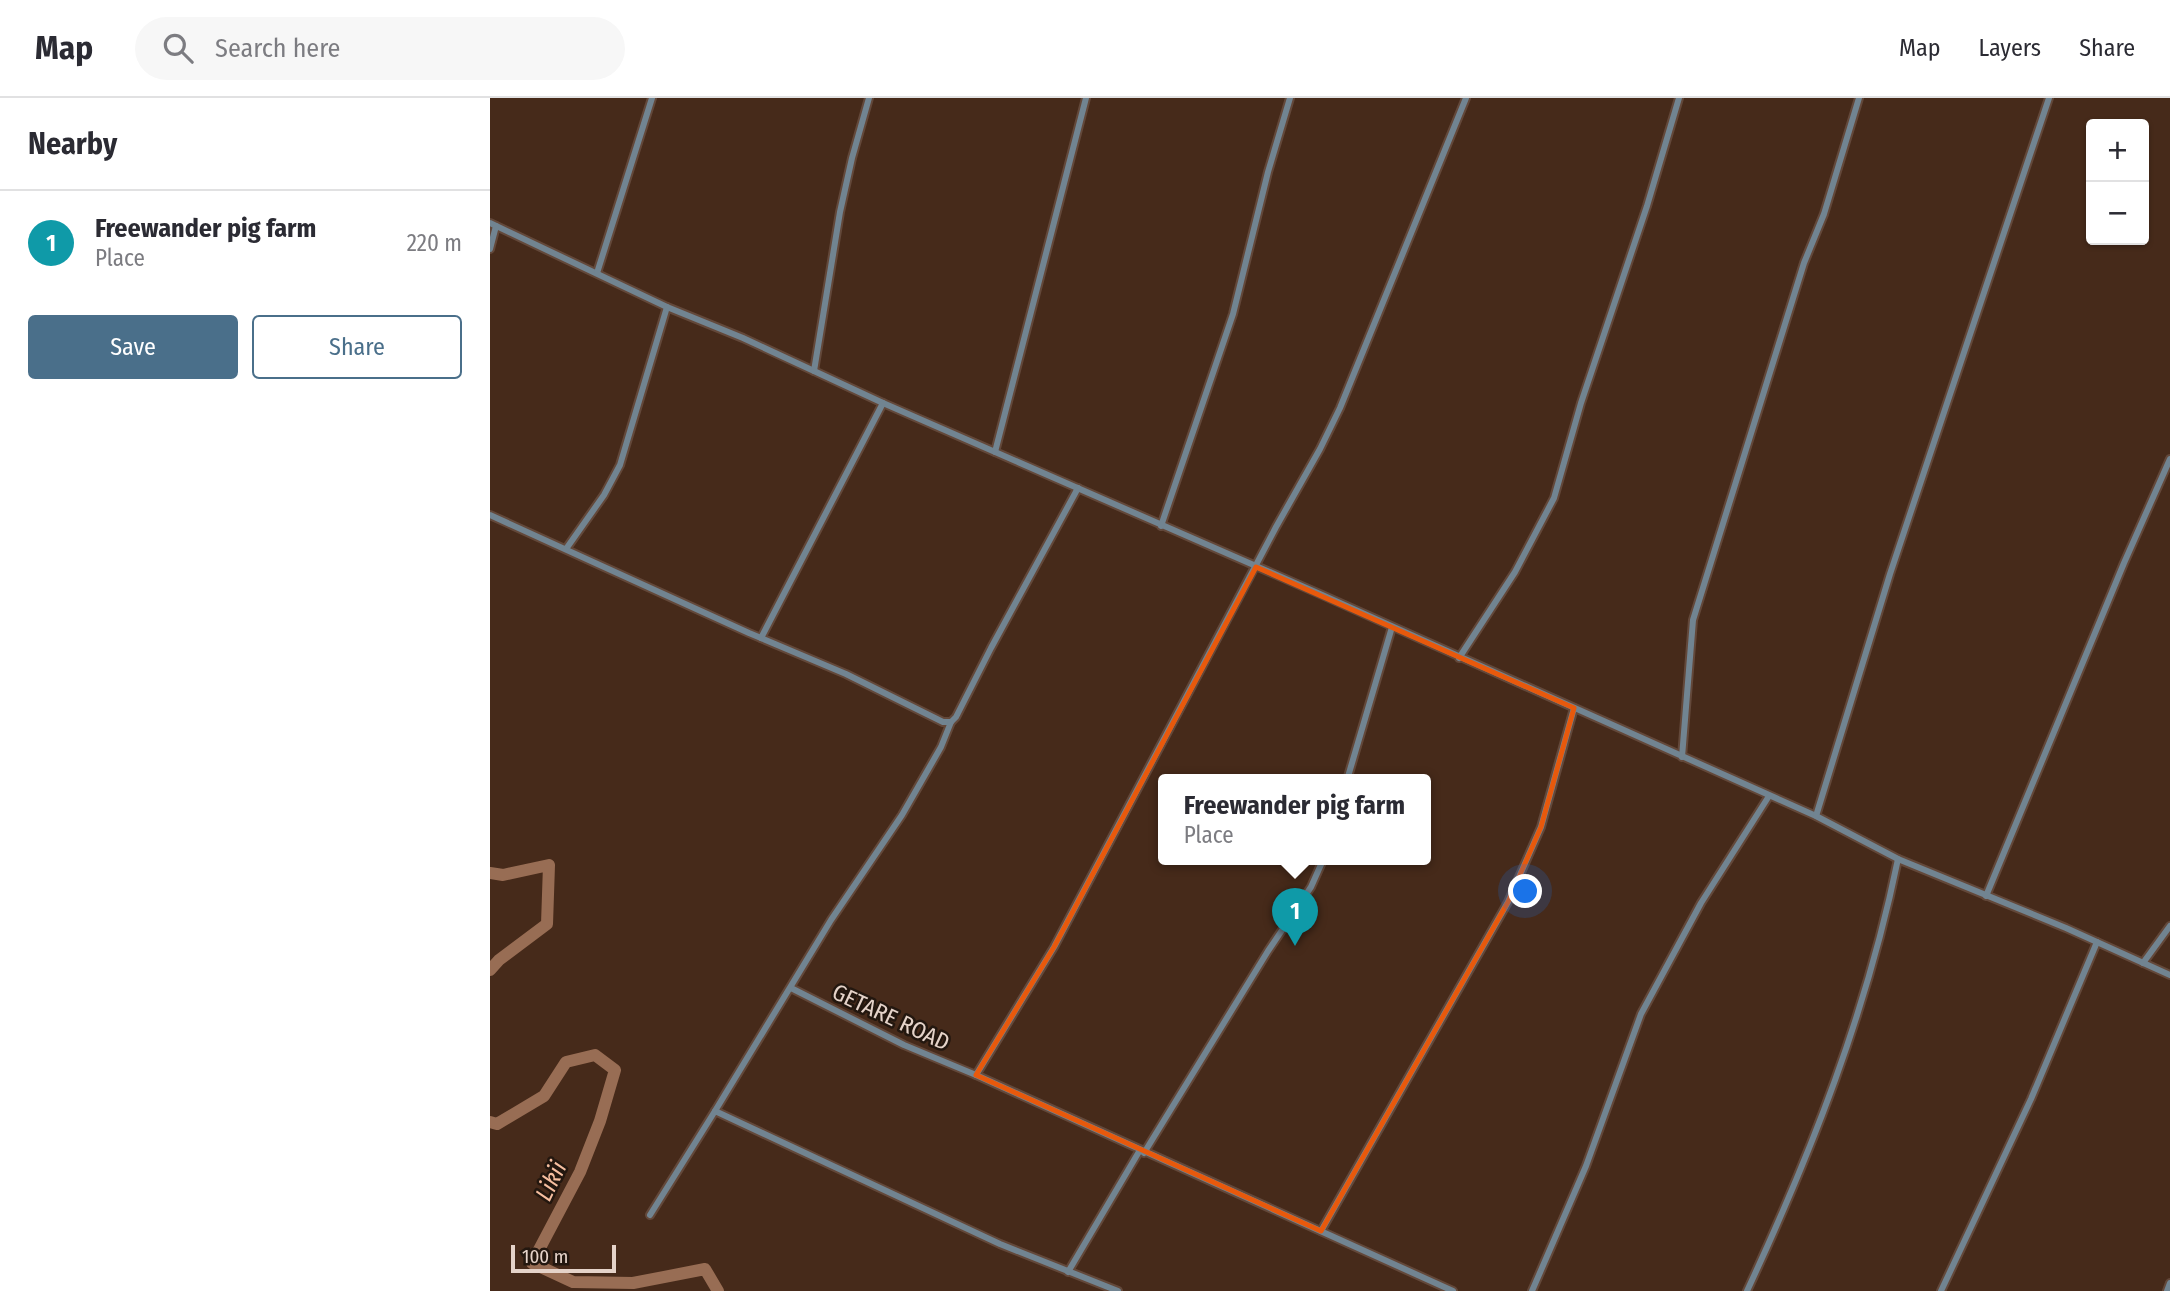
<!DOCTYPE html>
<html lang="en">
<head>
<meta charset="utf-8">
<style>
	:root { --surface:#fff; --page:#f7f7f7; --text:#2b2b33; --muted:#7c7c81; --line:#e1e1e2; --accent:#4a6f8a }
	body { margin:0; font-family:"Fira Sans Condensed",sans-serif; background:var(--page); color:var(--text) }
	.controls { position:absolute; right:21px; top:21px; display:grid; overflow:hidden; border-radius:7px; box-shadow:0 2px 5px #0004 }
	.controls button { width:63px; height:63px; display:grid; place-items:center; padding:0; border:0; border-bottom:2px solid var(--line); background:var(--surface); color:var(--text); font:35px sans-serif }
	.scale { position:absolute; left:21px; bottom:18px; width:105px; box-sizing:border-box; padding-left:7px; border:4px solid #e5d3c9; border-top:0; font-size:19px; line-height:24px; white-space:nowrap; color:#e5d3c9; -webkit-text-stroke:5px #23170f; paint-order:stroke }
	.you { position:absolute; left:1036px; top:794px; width:24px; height:24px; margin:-18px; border:5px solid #fff; border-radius:50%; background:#1a73e8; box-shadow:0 0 0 10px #1a73e833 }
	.badge { display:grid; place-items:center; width:46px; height:46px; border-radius:50%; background:var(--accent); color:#fff; font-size:23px; font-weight:700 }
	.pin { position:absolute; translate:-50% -58px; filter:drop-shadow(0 2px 4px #0008) }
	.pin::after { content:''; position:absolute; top:37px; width:24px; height:21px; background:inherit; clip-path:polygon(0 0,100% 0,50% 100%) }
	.popup { position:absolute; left:668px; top:676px; width:273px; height:91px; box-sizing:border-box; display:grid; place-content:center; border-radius:7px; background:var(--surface); filter:drop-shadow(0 2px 5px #0005); font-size:23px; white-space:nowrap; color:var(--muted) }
	.popup b { font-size:26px; color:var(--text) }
	.popup::after { content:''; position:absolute; left:50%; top:100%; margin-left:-14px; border:14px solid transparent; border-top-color:var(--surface) }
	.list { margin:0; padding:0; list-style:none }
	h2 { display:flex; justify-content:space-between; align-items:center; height:91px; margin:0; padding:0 28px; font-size:30px }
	h2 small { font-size:23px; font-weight:400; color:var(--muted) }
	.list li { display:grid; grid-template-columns:46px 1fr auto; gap:21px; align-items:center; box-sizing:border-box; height:105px; padding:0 28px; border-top:2px solid var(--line) }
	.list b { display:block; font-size:26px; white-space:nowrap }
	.list p { margin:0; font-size:23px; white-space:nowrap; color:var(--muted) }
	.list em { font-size:23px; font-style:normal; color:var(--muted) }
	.actions { display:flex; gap:14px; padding:21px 28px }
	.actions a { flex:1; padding:16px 0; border:2px solid var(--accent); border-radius:7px; text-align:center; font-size:24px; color:var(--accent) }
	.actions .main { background:var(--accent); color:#fff }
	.icon { flex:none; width:38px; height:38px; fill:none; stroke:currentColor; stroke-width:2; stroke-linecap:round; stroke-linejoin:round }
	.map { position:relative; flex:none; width:1680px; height:1193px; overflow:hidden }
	header { display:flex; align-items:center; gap:42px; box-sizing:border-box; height:98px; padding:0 35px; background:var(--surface); border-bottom:2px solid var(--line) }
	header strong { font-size:33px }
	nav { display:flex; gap:38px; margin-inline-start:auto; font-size:24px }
	.search { width:490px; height:63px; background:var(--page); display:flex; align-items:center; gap:18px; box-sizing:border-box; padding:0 24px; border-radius:38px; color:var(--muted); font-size:26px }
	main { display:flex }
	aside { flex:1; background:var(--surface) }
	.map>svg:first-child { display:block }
</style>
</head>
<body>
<header>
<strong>Map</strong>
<div class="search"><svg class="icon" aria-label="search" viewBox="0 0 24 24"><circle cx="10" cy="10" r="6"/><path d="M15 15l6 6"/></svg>Search here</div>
<nav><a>Map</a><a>Layers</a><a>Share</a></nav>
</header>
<main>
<aside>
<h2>Nearby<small></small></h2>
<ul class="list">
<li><span class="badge" style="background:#0f9aa8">1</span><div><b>Freewander pig farm</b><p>Place</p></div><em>220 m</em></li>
</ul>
<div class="actions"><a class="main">Save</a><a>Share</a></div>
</aside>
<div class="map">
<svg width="1680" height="1193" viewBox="0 0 1680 1193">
	<rect width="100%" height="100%" fill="#462a1a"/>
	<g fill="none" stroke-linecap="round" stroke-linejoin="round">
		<g stroke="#986d54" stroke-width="12">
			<polyline points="0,775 13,777 59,767 57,826 9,862 0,872"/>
			<polyline points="0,1024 7,1026 54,998 76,964 105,957 125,972 110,1023 90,1074 42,1165 83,1184 143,1185 215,1171 228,1193"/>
		</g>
		<g stroke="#63483a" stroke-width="10">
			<g id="street">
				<polyline points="0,125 177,209 253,240 393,305 830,496 1326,718 1408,761 1576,830 1680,877"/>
				<polyline points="0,151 6,128"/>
				<polyline points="107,175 162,0"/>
				<polyline points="324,273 350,114 362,60 379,0"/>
				<polyline points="505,354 596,0"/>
				<polyline points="0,417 259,535 356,576 453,624 461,624 466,619 501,550 588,390"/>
				<polyline points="671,428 743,216 778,74 800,0"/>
				<polyline points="76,451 114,397 130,367 177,209"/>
				<polyline points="271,540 393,305"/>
				<polyline points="969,560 1025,474 1064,400 1091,305 1157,108 1189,0"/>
				<polyline points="1192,659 1203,522 1314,165 1334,116 1369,0"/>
				<polyline points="857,682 902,529"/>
				<polyline points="1326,718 1400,476 1559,0"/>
				<polyline points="1496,798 1634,465 1680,361"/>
				<polyline points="1653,865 1680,828"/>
				<polyline points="301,890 414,947 486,977"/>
				<polyline points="225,1013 341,822 412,717 451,649 461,624"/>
				<polyline points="654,1055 778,853 821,789 833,762"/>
				<polyline points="160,1117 225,1013 510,1146 628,1193"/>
				<polyline points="831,1133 1018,804 1051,729 1084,610"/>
				<polyline points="578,1174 650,1052"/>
				<polyline points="963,1193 486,977 564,849 786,429 830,351 850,310 976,0"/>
				<polyline points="1042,1193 1096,1068 1151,916 1211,805 1279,698"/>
				<path d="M1257,1193c65,-140 120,-280 151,-432"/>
				<polyline points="1451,1193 1541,1001 1607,844"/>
				<polyline points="1677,1193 1680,1185"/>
			</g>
		</g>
		<use href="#street" stroke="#718491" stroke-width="6"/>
	</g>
	<path fill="none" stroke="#e8590c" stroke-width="5" stroke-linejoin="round" d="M766,469l318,141 -33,119 -33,75 -187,329 -345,-156 78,-128z"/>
	<g text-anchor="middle" stroke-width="5" stroke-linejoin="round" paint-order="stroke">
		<g font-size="23" fill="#e5d3c9" stroke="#23170f">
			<text transform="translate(401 919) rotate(25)" y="8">GETARE ROAD</text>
		</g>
		<g font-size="24" font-style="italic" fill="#f7bfa0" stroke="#23170f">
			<text transform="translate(61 1083) rotate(-64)" y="8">Likii</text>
		</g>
	</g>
</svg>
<div class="controls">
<button>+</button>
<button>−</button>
</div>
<div class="scale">100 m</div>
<div class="you"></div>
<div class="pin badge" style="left:805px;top:848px;background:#0f9aa8">1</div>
<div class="popup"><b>Freewander pig farm</b>Place</div>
</div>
</main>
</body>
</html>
